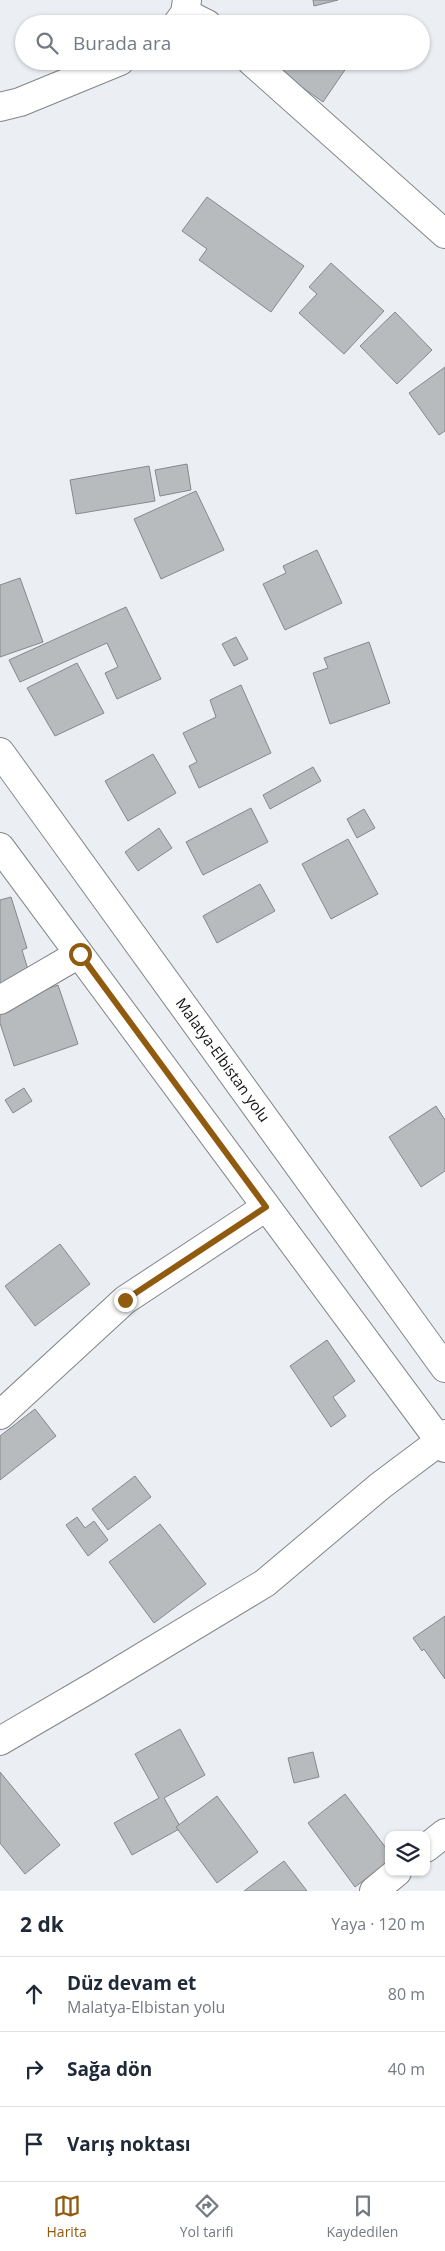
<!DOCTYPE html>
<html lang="tr">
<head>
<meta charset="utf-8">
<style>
	:root { --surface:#fff; --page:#f2f2f3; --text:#1f2937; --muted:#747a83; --line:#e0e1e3; --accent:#905b0e }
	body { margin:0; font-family:"Open Sans",sans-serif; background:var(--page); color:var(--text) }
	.controls { position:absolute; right:15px; bottom:15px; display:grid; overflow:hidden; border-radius:10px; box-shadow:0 1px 4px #0004 }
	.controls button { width:45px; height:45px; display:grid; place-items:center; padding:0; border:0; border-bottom:1px solid var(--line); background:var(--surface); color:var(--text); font:25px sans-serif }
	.stop { position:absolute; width:15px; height:15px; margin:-11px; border:4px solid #905b0e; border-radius:50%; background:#fff }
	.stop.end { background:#905b0e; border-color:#fff; box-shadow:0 1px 5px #0008 }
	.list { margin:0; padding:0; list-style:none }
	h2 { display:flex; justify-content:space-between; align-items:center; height:65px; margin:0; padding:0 20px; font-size:21px }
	h2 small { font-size:16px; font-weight:400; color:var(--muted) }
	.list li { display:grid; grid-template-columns:32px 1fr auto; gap:15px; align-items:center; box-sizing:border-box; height:75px; padding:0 20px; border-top:1px solid var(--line) }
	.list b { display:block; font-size:19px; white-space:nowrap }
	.list p { margin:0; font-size:16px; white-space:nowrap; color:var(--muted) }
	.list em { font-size:16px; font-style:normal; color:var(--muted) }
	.icon { flex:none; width:28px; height:28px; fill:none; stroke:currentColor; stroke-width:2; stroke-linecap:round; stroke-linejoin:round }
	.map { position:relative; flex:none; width:445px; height:1891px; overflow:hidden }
	.search { position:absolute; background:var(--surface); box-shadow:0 1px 4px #0004; left:15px; right:15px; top:15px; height:55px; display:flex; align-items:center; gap:12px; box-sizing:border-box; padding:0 18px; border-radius:28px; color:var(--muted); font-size:19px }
	.sheet { height:290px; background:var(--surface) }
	nav { display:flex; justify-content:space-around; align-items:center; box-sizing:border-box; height:70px; border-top:1px solid var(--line); background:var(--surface); font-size:14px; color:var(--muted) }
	nav a { display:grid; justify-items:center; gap:2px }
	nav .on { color:var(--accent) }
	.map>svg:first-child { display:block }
</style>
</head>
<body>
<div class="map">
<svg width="445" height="1891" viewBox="0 0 445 1891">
	<rect width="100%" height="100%" fill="#ebeff3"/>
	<g fill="#b7bbbe" stroke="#85898c">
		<polygon points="313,0 338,0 314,6"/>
		<polygon points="281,61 351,61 323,102 276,69"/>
		<polygon points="207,197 304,266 271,312 199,260 207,249 182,231"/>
		<polygon points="331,263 384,311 344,354 299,313 317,294 309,287"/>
		<polygon points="395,312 432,350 397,384 360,346"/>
		<polygon points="445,367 445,431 439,435 409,393"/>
		<polygon points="187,464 191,490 160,496 155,470"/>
		<polygon points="149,466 155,501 76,514 70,480"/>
		<polygon points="196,491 224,550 161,579 134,519"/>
		<polygon points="317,550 342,603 285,630 263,584 286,573 283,566"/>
		<polygon points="20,578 43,642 0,657 0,585"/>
		<polygon points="126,607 161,679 117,699 105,673 118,667 107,643 20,682 9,660"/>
		<polygon points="236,637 248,659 234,666 222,644"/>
		<polygon points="369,642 390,703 330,724 313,673 328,668 324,658"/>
		<polygon points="77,663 104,713 55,736 27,688"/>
		<polygon points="241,685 271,753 199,788 189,766 197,762 183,733 216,717 210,700"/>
		<polygon points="153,754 176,793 128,821 105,781"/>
		<polygon points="313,767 321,781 270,809 263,795"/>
		<polygon points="251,808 268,842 203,875 186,842"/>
		<polygon points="364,809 375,828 357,838 347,819"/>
		<polygon points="159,828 172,848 138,871 125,852"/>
		<polygon points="348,839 378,894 331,919 302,864"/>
		<polygon points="260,884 275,911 217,943 203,916"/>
		<polygon points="11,897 27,948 22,950 34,989 0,1000 0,900"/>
		<polygon points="58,985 78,1044 14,1066 0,1023 0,1005"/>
		<polygon points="24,1088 32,1101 13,1113 5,1100"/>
		<polygon points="436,1106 445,1120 445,1171 421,1187 389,1137"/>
		<polygon points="60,1244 90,1284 35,1326 5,1286"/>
		<polygon points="327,1340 355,1381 333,1397 346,1416 331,1427 290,1366"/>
		<polygon points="35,1409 56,1436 0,1480 0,1436"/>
		<polygon points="135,1476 151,1497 108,1530 92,1509"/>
		<polygon points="77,1517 85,1528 94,1521 108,1540 88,1556 66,1525"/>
		<polygon points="160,1524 206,1584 154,1623 109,1562"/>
		<polygon points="445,1616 445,1679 424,1649 422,1651 413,1638"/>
		<polygon points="180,1729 205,1775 164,1798 181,1828 132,1855 114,1823 159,1798 135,1754"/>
		<polygon points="313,1752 319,1777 294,1783 288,1758"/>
		<polygon points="0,1772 60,1845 25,1874 0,1843"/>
		<polygon points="345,1794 389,1852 389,1861 355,1887 308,1823"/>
		<polygon points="217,1796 258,1852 217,1883 176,1827"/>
		<polygon points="284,1861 307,1891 244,1891"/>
	</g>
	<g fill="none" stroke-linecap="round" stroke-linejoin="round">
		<g stroke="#818588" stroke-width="30">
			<g id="minor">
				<polyline points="185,13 207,24"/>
				<polyline points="177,24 185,13 187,0"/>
				<polyline points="251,61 445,234"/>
				<polyline points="0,107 20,102 120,61"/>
				<polyline points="0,1000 79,954"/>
				<polyline points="0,1415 125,1300 266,1207"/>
				<polyline points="0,1741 96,1685 265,1583 380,1486 440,1441 445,1434"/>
				<polyline points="426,1848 445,1833"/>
				<polyline points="374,1891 397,1872"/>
			</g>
		</g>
		<g stroke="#818588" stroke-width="30">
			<g id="major">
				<path id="s1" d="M0,752l445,616"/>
				<polyline points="0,847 445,1448"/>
			</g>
		</g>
		<use href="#minor" stroke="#fff" stroke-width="28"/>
		<use href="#major" stroke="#fff" stroke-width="28"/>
	</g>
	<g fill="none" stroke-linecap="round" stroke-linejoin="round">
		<polyline stroke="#905b0e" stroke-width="6" points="80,954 266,1207 125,1300"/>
	</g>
	<g text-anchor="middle" stroke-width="4" stroke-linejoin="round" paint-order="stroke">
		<g font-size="15" fill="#111213" stroke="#ebeff3">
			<text dy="5" stroke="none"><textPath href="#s1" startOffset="380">Malatya-Elbistan yolu</textPath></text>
		</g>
	</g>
</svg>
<div class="controls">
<button><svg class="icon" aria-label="layers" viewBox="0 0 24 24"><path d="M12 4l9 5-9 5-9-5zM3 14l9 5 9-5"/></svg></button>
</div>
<div class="stop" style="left:80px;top:954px"></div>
<div class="stop end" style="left:125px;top:1300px"></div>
<div class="search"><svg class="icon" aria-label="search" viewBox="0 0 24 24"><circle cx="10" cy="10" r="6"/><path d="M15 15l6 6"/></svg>Burada ara</div>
</div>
<section class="sheet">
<h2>2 dk<small>Yaya · 120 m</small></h2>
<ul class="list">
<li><svg class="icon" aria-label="ahead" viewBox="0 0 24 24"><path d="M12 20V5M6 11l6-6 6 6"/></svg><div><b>Düz devam et</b><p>Malatya-Elbistan yolu</p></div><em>80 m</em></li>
<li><svg class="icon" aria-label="right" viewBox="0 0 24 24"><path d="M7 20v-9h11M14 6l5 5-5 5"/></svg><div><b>Sağa dön</b></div><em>40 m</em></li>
<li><svg class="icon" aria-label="arrive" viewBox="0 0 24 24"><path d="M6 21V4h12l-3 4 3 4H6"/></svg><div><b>Varış noktası</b></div></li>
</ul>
</section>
<nav>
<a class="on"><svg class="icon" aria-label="map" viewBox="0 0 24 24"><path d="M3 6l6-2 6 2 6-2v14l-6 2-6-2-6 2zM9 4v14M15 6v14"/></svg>Harita</a>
<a><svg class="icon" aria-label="directions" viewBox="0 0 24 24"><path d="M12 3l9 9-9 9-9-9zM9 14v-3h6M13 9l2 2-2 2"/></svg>Yol tarifi</a>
<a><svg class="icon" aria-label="saved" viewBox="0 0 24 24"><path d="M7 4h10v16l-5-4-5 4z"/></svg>Kaydedilen</a>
</nav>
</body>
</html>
